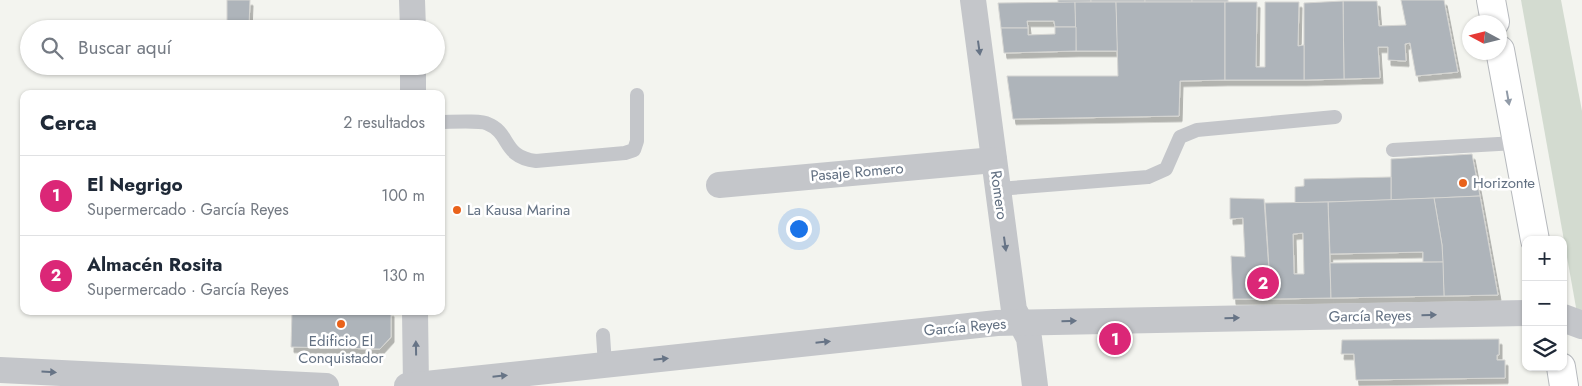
<!DOCTYPE html>
<html lang="es">
<head>
<meta charset="utf-8">
<style>
	:root { --surface:#fff; --page:#f6f6f7; --text:#1f2937; --muted:#747a83; --line:#e0e1e3; --accent:#db2777 }
	body { margin:0; font-family:Jost,sans-serif; background:var(--page); color:var(--text) }
	.controls { position:absolute; right:15px; bottom:15px; display:grid; overflow:hidden; border-radius:10px; box-shadow:0 1px 4px #0004 }
	.controls button { width:45px; height:45px; display:grid; place-items:center; padding:0; border:0; border-bottom:1px solid var(--line); background:var(--surface); color:var(--text); font:25px sans-serif }
	.compass { position:absolute; left:1462px; top:15px; width:45px; height:45px; border-radius:50%; background:var(--surface); box-shadow:0 1px 4px #0004; rotate:277deg }
	.you { position:absolute; left:798px; top:228px; width:18px; height:18px; margin:-12px; border:4px solid #fff; border-radius:50%; background:#1a73e8; box-shadow:0 0 0 8px #1a73e833 }
	.badge { display:grid; place-items:center; width:32px; height:32px; border-radius:50%; background:var(--accent); color:#fff; font-size:16px; font-weight:700 }
	.pin { position:absolute; translate:-50% -50%; border:2px solid #fff; box-shadow:0 1px 5px #0006 }
	.list { margin:0; padding:0; list-style:none }
	h2 { display:flex; justify-content:space-between; align-items:center; height:65px; margin:0; padding:0 20px; font-size:21px }
	h2 small { font-size:16px; font-weight:400; color:var(--muted) }
	.list li { display:grid; grid-template-columns:32px 1fr auto; gap:15px; align-items:center; box-sizing:border-box; height:80px; padding:0 20px; border-top:1px solid var(--line) }
	.list b { display:block; font-size:19px; white-space:nowrap }
	.list p { margin:0; font-size:16px; white-space:nowrap; color:var(--muted) }
	.list em { font-size:16px; font-style:normal; color:var(--muted) }
	.icon { flex:none; width:28px; height:28px; fill:none; stroke:currentColor; stroke-width:2; stroke-linecap:round; stroke-linejoin:round }
	.map { position:relative; flex:none; width:1582px; height:386px; overflow:hidden }
	.search { position:absolute; background:var(--surface); box-shadow:0 1px 4px #0004; left:20px; top:20px; width:425px; height:55px; display:flex; align-items:center; gap:12px; box-sizing:border-box; padding:0 18px; border-radius:28px; color:var(--muted); font-size:19px }
	.panel { position:absolute; background:var(--surface); box-shadow:0 1px 4px #0004; left:20px; top:90px; width:425px; height:225px; border-radius:10px }
	.map>svg:first-child { display:block }
</style>
</head>
<body>
<div class="map">
<svg width="1582" height="386" viewBox="0 0 1582 386">
	<defs>
		<filter id="shadow"><feDropShadow dx="3" dy="5.5" stdDeviation="0" flood-color="#0004"/></filter>
	</defs>
	<rect width="100%" height="100%" fill="#f3f4ef"/>
	<polygon fill="#d3dbd0" points="1521,0 1561,0 1582,111 1582,341"/>
	<g fill="#aeb4ba" stroke="#d5d5d2" fill-rule="evenodd" filter="url(#shadow)">
		<polygon points="227,0 250,0 249,26 227,25"/>
		<polygon points="1058,0 1091,0 1091,2 1058,3"/>
		<rect x="1091" y="0" width="54" height="2"/>
		<rect x="1145" y="0" width="47" height="2"/>
		<rect x="1192" y="0" width="36" height="2"/>
		<polygon points="1401,0 1444,0 1458,72 1416,76 1410,43 1405,44 1406,61 1388,60 1388,47 1378,47 1380,78 1344,79 1343,1 1377,1 1379,26 1406,25"/>
		<polygon points="1343,1 1344,79 1304,80 1304,3"/>
		<polygon points="1075,2 1076,27 1055,27 1054,21 1027,21 1028,28 1001,28 998,3"/>
		<polygon points="1075,2 1116,2 1118,51 1076,51"/>
		<polygon points="1116,2 1225,2 1225,80 1180,81 1179,116 1013,119 1007,76 1118,76"/>
		<polygon points="1225,2 1257,2 1256,67 1265,67 1265,2 1299,2 1298,46 1304,45 1304,80 1225,80"/>
		<polygon points="1055,27 1076,27 1076,51 1004,53 1001,28 1028,28 1028,35 1055,34"/>
		<polygon points="1472,154 1480,196 1391,200 1391,159"/>
		<polygon points="1391,177 1391,200 1295,203 1295,187 1304,186 1304,179"/>
		<polygon points="1480,196 1498,295 1444,296 1442,245 1434,198"/>
		<polygon points="1230,198 1264,199 1271,299 1233,299 1231,256 1245,257 1243,218 1230,219"/>
		<polygon points="1434,198 1442,245 1443,262 1423,262 1423,252 1330,254 1328,202"/>
		<path d="M1328,202l3,96 -60,1 -6,-96zM1303,233l1,41h-10l-1,-40z"/>
		<polygon points="1443,262 1444,296 1331,298 1330,263"/>
		<polygon points="292,311 391,311 391,337 380,349 291,347"/>
		<polygon points="1499,339 1499,355 1497,355 1497,360 1505,360 1505,378 1356,380 1354,354 1341,354 1342,340"/>
	</g>
	<g fill="none" stroke-linecap="round" stroke-linejoin="round">
		<g stroke="#b6b9bd" stroke-width="30">
			<g id="primary">
				<polyline points="1491,0 1495,22"/>
				<polyline points="1500,50 1535,240"/>
				<polyline points="1561,367 1564,386"/>
			</g>
		</g>
		<g stroke="#c4c6ca" stroke-width="14">
			<path d="M441,122c10,0 40,-2 47,2 23,9 14,33 48,37l89,-8 9,-3 3,-9v-46"/>
			<polyline points="1393,150 1516,143"/>
			<polyline points="998,189 1148,177 1166,169 1180,137 1197,130 1335,117"/>
			<polyline points="603,335 605,365"/>
		</g>
		<g stroke="#c4c6ca" stroke-width="26">
			<polyline points="412,0 413,29"/>
			<polyline points="973,0 1014,310 1029,338 1035,386"/>
			<polyline points="413,66 413,94"/>
			<polyline points="719,185 994,160"/>
			<polyline points="415,311 416,386"/>
			<polyline points="0,370 326,386"/>
			<polyline points="407,386 997,323 1526,313"/>
		</g>
		<polyline stroke="#c4c6ca" stroke-width="28" points="1563,318 1582,325"/>
		<use href="#primary" stroke="#fff" stroke-width="28"/>
	</g>
	<defs><path id="oneway-solid" d="M-6-.8H1V-3.2L6.5 0L1 3.2V.8H-6Z" transform="scale(1.25)"/></defs>
	<g fill="#677486">
		<use href="#oneway-solid" transform="translate(979 48) rotate(82)"/>
		<use href="#oneway-solid" transform="translate(1005 244) rotate(82)"/>
		<use href="#oneway-solid" transform="translate(1429 315) rotate(-1)"/>
		<use href="#oneway-solid" transform="translate(1232 318) rotate(-1)"/>
		<use href="#oneway-solid" transform="translate(1069 321) rotate(-1)"/>
		<use href="#oneway-solid" transform="translate(823 342) rotate(-6)"/>
		<use href="#oneway-solid" transform="translate(416 348) rotate(-91)"/>
		<use href="#oneway-solid" transform="translate(661 359) rotate(-6)"/>
		<use href="#oneway-solid" transform="translate(49 372) rotate(3)"/>
		<use href="#oneway-solid" transform="translate(500 376) rotate(-6)"/>
	</g>
	<use fill="#919ba8" href="#oneway-solid" transform="translate(1508 98) rotate(80)"/>
	<g fill="#e9621a" stroke="#fff" stroke-width="2">
		<circle cx="1463" cy="183" r="5"/>
		<circle cx="457" cy="210" r="5"/>
		<circle cx="341" cy="324" r="5"/>
	</g>
	<g text-anchor="middle" stroke-width="5" stroke-linejoin="round" paint-order="stroke">
		<g font-size="15" fill="#627082" stroke="#fff">
			<text transform="translate(857 172) rotate(-5)" y="5">Pasaje Romero</text>
			<text transform="translate(999 195) rotate(82)" y="5">Romero</text>
			<text transform="translate(1370 316) rotate(-1)" y="5">García Reyes</text>
			<text transform="translate(965 327) rotate(-5)" y="5">García Reyes</text>
		</g>
		<g font-size="15" fill="#627082" stroke="#fff" text-anchor="start">
			<text x="1473" y="188">Horizonte</text>
			<text x="467" y="215">La Kausa Marina</text>
			<text x="341" y="346" text-anchor="middle">Edificio El<tspan x="341" dy="17">Conquistador</tspan></text>
		</g>
	</g>
</svg>
<div class="controls">
<button>+</button>
<button>−</button>
<button><svg class="icon" aria-label="layers" viewBox="0 0 24 24"><path d="M12 4l9 5-9 5-9-5zM3 14l9 5 9-5"/></svg></button>
</div>
<svg class="compass" viewBox="-18 -18 36 36"><path d="M0-13l5 13h-10z" fill="#e53935"/><path d="M0 13l5-13h-10z" fill="#747a83"/></svg>
<div class="you"></div>
<div class="pin badge" style="left:1115px;top:339px">1</div>
<div class="pin badge" style="left:1263px;top:283px">2</div>
<div class="search"><svg class="icon" aria-label="search" viewBox="0 0 24 24"><circle cx="10" cy="10" r="6"/><path d="M15 15l6 6"/></svg>Buscar aquí</div>
<section class="panel">
<h2>Cerca<small>2 resultados</small></h2>
<ul class="list">
<li><span class="badge">1</span><div><b>El Negrigo</b><p>Supermercado · García Reyes</p></div><em>100 m</em></li>
<li><span class="badge">2</span><div><b>Almacén Rosita</b><p>Supermercado · García Reyes</p></div><em>130 m</em></li>
</ul>
</section>
</div>
</body>
</html>
